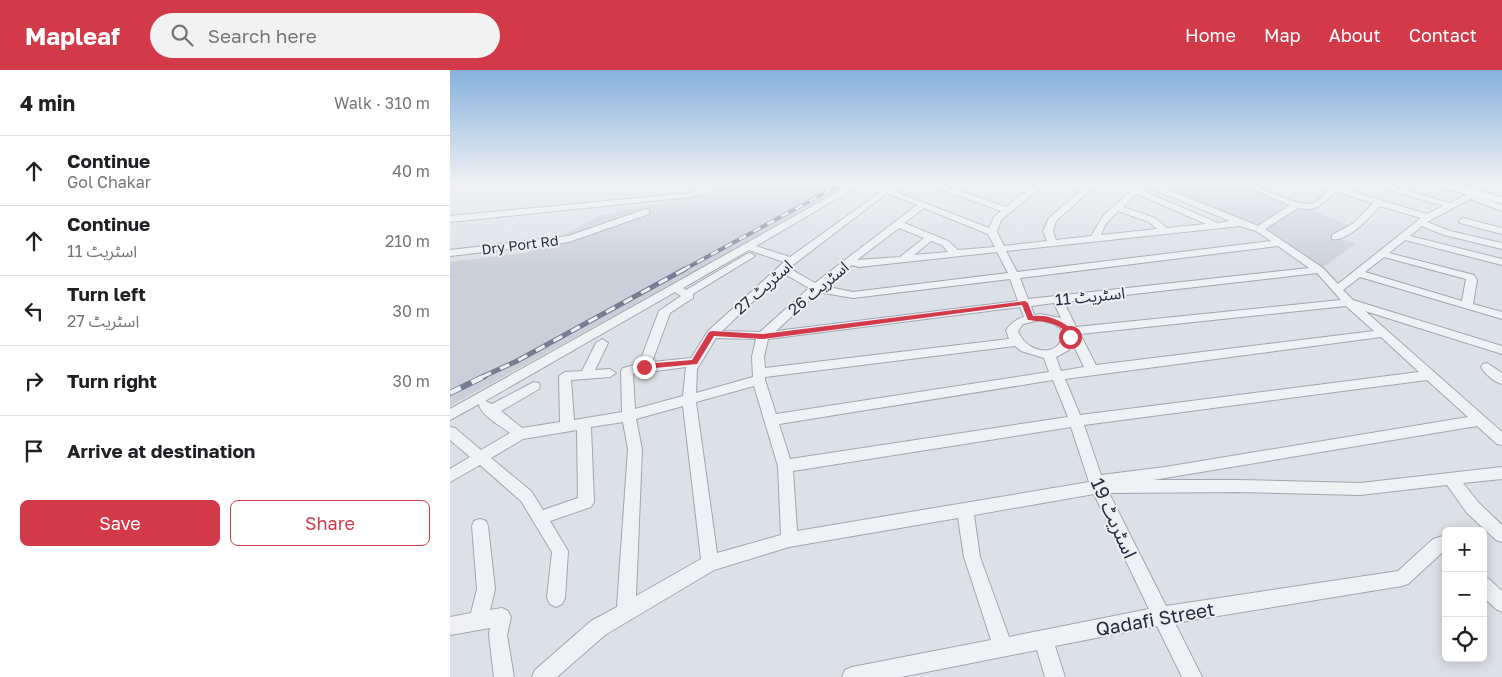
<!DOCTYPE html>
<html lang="en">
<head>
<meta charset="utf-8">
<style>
	:root { --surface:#fff; --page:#f2f2f2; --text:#202124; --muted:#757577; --line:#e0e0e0; --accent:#d33a49 }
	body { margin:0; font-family:"Golos Text","Noto Sans Arabic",sans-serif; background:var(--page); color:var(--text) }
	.controls { position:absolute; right:15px; bottom:15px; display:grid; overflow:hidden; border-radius:8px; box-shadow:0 2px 12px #0003 }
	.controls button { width:45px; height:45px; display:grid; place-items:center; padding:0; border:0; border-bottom:1px solid var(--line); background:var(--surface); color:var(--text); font:25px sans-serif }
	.stop { position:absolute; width:15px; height:15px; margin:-11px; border:4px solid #d33a49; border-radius:50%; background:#fff }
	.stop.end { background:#d33a49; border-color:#fff; box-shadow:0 1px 5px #0008 }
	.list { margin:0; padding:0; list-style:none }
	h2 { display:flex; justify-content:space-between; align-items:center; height:65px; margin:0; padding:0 20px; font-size:21px }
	h2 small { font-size:16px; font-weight:400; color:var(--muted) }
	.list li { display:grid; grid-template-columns:32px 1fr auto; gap:15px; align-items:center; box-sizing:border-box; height:70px; padding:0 20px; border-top:1px solid var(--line) }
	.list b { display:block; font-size:19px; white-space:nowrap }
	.list p { margin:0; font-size:16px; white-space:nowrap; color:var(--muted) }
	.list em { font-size:16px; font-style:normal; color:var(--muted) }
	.actions { display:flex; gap:10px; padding:15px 20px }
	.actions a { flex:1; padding:11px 0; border:1px solid var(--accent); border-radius:8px; text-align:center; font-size:18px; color:var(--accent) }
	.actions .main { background:var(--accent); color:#fff }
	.icon { flex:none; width:28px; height:28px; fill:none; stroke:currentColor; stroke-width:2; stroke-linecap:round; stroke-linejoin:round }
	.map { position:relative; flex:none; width:1052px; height:607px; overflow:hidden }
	header { display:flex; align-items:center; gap:30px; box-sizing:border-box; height:70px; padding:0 25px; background:var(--accent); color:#fff }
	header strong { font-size:24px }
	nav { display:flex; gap:28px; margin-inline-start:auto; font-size:18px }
	.search { width:350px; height:45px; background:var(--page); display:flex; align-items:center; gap:12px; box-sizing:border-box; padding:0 18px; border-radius:28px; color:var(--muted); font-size:19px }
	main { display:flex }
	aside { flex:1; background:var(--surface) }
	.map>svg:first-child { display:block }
</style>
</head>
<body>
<header>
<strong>Mapleaf</strong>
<div class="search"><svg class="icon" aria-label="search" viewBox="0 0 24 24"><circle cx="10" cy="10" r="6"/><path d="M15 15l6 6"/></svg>Search here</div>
<nav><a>Home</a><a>Map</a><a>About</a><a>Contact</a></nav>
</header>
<main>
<aside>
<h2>4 min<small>Walk · 310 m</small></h2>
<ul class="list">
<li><svg class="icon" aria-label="ahead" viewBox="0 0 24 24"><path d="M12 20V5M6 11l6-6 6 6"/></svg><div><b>Continue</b><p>Gol Chakar</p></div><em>40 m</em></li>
<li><svg class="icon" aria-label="ahead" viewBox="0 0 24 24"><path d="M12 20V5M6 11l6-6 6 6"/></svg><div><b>Continue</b><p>اسٹریٹ 11</p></div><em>210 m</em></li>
<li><svg class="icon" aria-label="left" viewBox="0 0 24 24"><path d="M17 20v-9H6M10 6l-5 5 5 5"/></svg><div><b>Turn left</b><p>اسٹریٹ 27</p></div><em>30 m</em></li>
<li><svg class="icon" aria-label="right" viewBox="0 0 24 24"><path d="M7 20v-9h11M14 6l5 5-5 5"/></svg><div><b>Turn right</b></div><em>30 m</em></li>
<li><svg class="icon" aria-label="arrive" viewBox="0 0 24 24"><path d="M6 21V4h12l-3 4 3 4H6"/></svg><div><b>Arrive at destination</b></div></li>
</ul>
<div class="actions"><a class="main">Save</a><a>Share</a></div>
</aside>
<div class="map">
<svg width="1052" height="607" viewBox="0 0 1052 607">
	<rect width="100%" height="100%" fill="#dce0e7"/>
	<g fill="#cacfd9">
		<polygon points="287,114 404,114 0,336 0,192 80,182 152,145 260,123"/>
		<polygon points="697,114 798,115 903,157 886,167 905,174 869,200 809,159"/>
	</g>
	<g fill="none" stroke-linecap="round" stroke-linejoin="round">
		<g stroke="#a1a7b1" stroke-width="2">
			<g id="minor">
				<polygon points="265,114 277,114 241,127 0,152 0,146 240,123"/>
				<path d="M402,114h10l-106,62 34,11 96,-69 103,40 5,-11 7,-6 -74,-27h12l67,23 30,-23h9l-44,36 -4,12 7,14 43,-5 -4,-10 6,-13 39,-34h9l-41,37 -3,10 3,9 35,-4 13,-21 35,-31h15l104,42 32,-21 -49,-21c22,0 56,25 72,19 9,-4 15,-13 21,-19h9l-3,4 87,26 16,-8 -72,-22h13l66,19 23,-12 4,2 -1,2 26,10v6l-32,-12 -43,23 23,9 52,12v6l-58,-14 -22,-9 -12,10 92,23v6l-97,-25 -16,13 85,22 3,5 -4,24 29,8v7l-142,-42 -17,13 10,10 149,46v8l-137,-43 137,121v13l-5,-1 -20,-18 -324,54h85l122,3 142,-16v12l-39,4 16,20 23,22v17l-6,-2 -29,-27 -20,-28 -87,10 -122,-3 -129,1 57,113 232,-35 35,-32 13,-4v14l-38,35 -6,2 -227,37 27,54h-20l-25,-51 -102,20 10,31h-20l-8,-27 -136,27h-59l3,-7 7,-3 139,-27 -27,-83 -6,-39 -169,29 -75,23 -109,65 -48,42h-25l3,-7 56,-49 26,-14 11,-158 -5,-27 -32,5 3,75 -3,5 -41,14 18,30 -3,47 -3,6 -6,3 -6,-3 -3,-6 5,-46 -31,-51 -41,-36 -30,17v-13l20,-12 -20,-17v-13l5,1 26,22 29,-17c-9,-7 -30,-18 -31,-29l-29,16v-11zM695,116l85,35 -12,2 -77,-33zM886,122l37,11 -19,20 -22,12v4c16,3 38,-22 48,-33l41,12 -83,66 -15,-16 -58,-39 33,-21 13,1 8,-3zM437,123l30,12 -102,78 -26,-15zM687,124l69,30 -39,4 -12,-10 -32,-11zM474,138l64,26 7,13 -37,3 -10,-9 -44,-18zM668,141l31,11 8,7 -56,6 4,-10zM790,156l16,5 15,10 -254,31 -11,-21zM449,158l25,10 -24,19 -43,3zM481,171l11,4 6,7 -34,3zM828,176l31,22 -281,31 -8,-21zM299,180l35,12 -76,69 -17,27 -39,4 18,-49 23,-15v-4l62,-38 -5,-3 -3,1 -61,36 -3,-2zM547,182l11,21 -155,19 -29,-6 28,-21 7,2zM934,187l82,22 -4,22 -97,-29zM333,203l26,15 -49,44 -38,-1zM867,203l24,27 -265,27 -12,-25zM560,209l8,22 -242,30 42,-39 35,6zM225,222l6,4 -22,15 -20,53 -16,4 -2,3 1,41 -48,8 -3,-40 39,-3 6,-4 -6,-4 -15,1 13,-27 -6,-4 -6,4 -14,28 -17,1 -6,4 1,46 -38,6 -21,-17 38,-22 1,-3 -1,-3 -5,-1 -42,22 -7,-3zM604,233l7,15 -21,-4 -6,1 -3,-9zM896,236l28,25 -278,34 -16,-31zM570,237l4,10c-8,2 -13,6 -18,13l3,9 -244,29 -1,-11 4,-18zM590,250l14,4 11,8c-2,5 -4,11 -8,14 -13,11 -34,0 -39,-15l5,-7zM931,267l38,35 -339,43 -15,-36zM266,268l40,1 -4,18 1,20 -57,16 1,-24zM622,272l12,25 -23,4 -5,-14 13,-7zM565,276l6,5 23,7 5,14 -273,42 -11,-34v-3zM236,297l-3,29 -48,13 -2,-35zM603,310l15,37 -278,42 -11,-35zM977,310l41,37 -303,50 -64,8 -17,-50zM304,316l24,80 3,69 -64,18 -21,-151zM233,336l18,153 -65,37 6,-147 -6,-30zM621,357l18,55 -292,49 -4,-60zM127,360l1,68 -35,12 -12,-19 -40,-33 32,-19zM644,424l55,115 -140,28 -29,-80 -6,-42z"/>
				<polygon points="196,139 199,140 199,144 119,172 0,186 0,180 118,166"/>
				<polygon points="1013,148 1052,158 1052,164 1010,153 1009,151"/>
				<path d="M1037,293l15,10v11c-8,-2 -17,-10 -21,-17l2,-3z"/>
				<polygon points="30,449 36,451 38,456 45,519 40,540 52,538 58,541 61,547 57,565 64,607 44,607 39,565 40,558 0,565 0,547 21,543 27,519 22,456 24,451"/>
				<polygon points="1033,507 1039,509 1052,521 1052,542 1046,539 1033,527"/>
			</g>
		</g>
		<g stroke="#9ba4b3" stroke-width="2">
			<polygon id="major" points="984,114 1002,114 1052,127 1052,133 985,116"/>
		</g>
		<use href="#minor" fill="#eff1f5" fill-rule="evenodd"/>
		<use href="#major" fill="#fff" fill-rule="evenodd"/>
		<g stroke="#757e91" stroke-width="4">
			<polyline id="rail-far2" points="233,200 391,114"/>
		</g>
		<g stroke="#757e91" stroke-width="5">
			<polyline id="rail-far1" points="32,307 67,291 235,199"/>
		</g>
		<g stroke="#757e91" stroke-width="6">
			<polyline id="rail" points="0,323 35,306"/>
		</g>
		<use href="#rail-far2" stroke="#eceff5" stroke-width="2.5" stroke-dasharray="8" stroke-linecap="butt"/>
		<use href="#rail-far1" stroke="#eceff5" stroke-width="3" stroke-dasharray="10" stroke-linecap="butt"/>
		<use href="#rail" stroke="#eceff5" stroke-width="4.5" stroke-dasharray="12" stroke-linecap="butt"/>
	</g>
	<linearGradient id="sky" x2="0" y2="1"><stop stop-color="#87b1dc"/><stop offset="0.57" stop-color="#eff1f4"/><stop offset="1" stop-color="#eff1f4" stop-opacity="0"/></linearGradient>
	<rect width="1052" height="199" fill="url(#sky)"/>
	<path fill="#d33a49" d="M575,231l3,2 5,13c16,-2 28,5 41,14l-1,9h-5l-1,-7c-15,-11 -21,-10 -39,-12l-6,-15 -259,34 -49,-3 -17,28 -53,5 -4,-2 4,-3 48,-4 17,-28 3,-1 51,3z"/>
	<g text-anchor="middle" stroke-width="4" stroke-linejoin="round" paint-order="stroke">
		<g font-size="14" fill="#252d3e" stroke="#eceff5">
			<text transform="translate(70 175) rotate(-7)" y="5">Dry Port Rd</text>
		</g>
		<g font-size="16" fill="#252d3e" stroke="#eceff5">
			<text transform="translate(313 217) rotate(-42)" y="6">اسٹریٹ 27</text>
			<text transform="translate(368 218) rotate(-40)" y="6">اسٹریٹ 26</text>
			<text transform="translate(640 226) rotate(-6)" y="6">اسٹریٹ 11</text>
		</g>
		<g font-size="19" fill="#252d3e" stroke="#eceff5">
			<text transform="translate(664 448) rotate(66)" y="7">اسٹریٹ 19</text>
			<text transform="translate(705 549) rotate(-10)" y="7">Qadafi Street</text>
		</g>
	</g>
</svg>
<div class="controls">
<button>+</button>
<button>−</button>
<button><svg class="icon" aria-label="locate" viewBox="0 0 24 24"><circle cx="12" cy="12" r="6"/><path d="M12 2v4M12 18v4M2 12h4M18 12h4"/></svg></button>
</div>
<div class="stop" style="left:620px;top:267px"></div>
<div class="stop end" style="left:194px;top:297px"></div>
</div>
</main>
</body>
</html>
